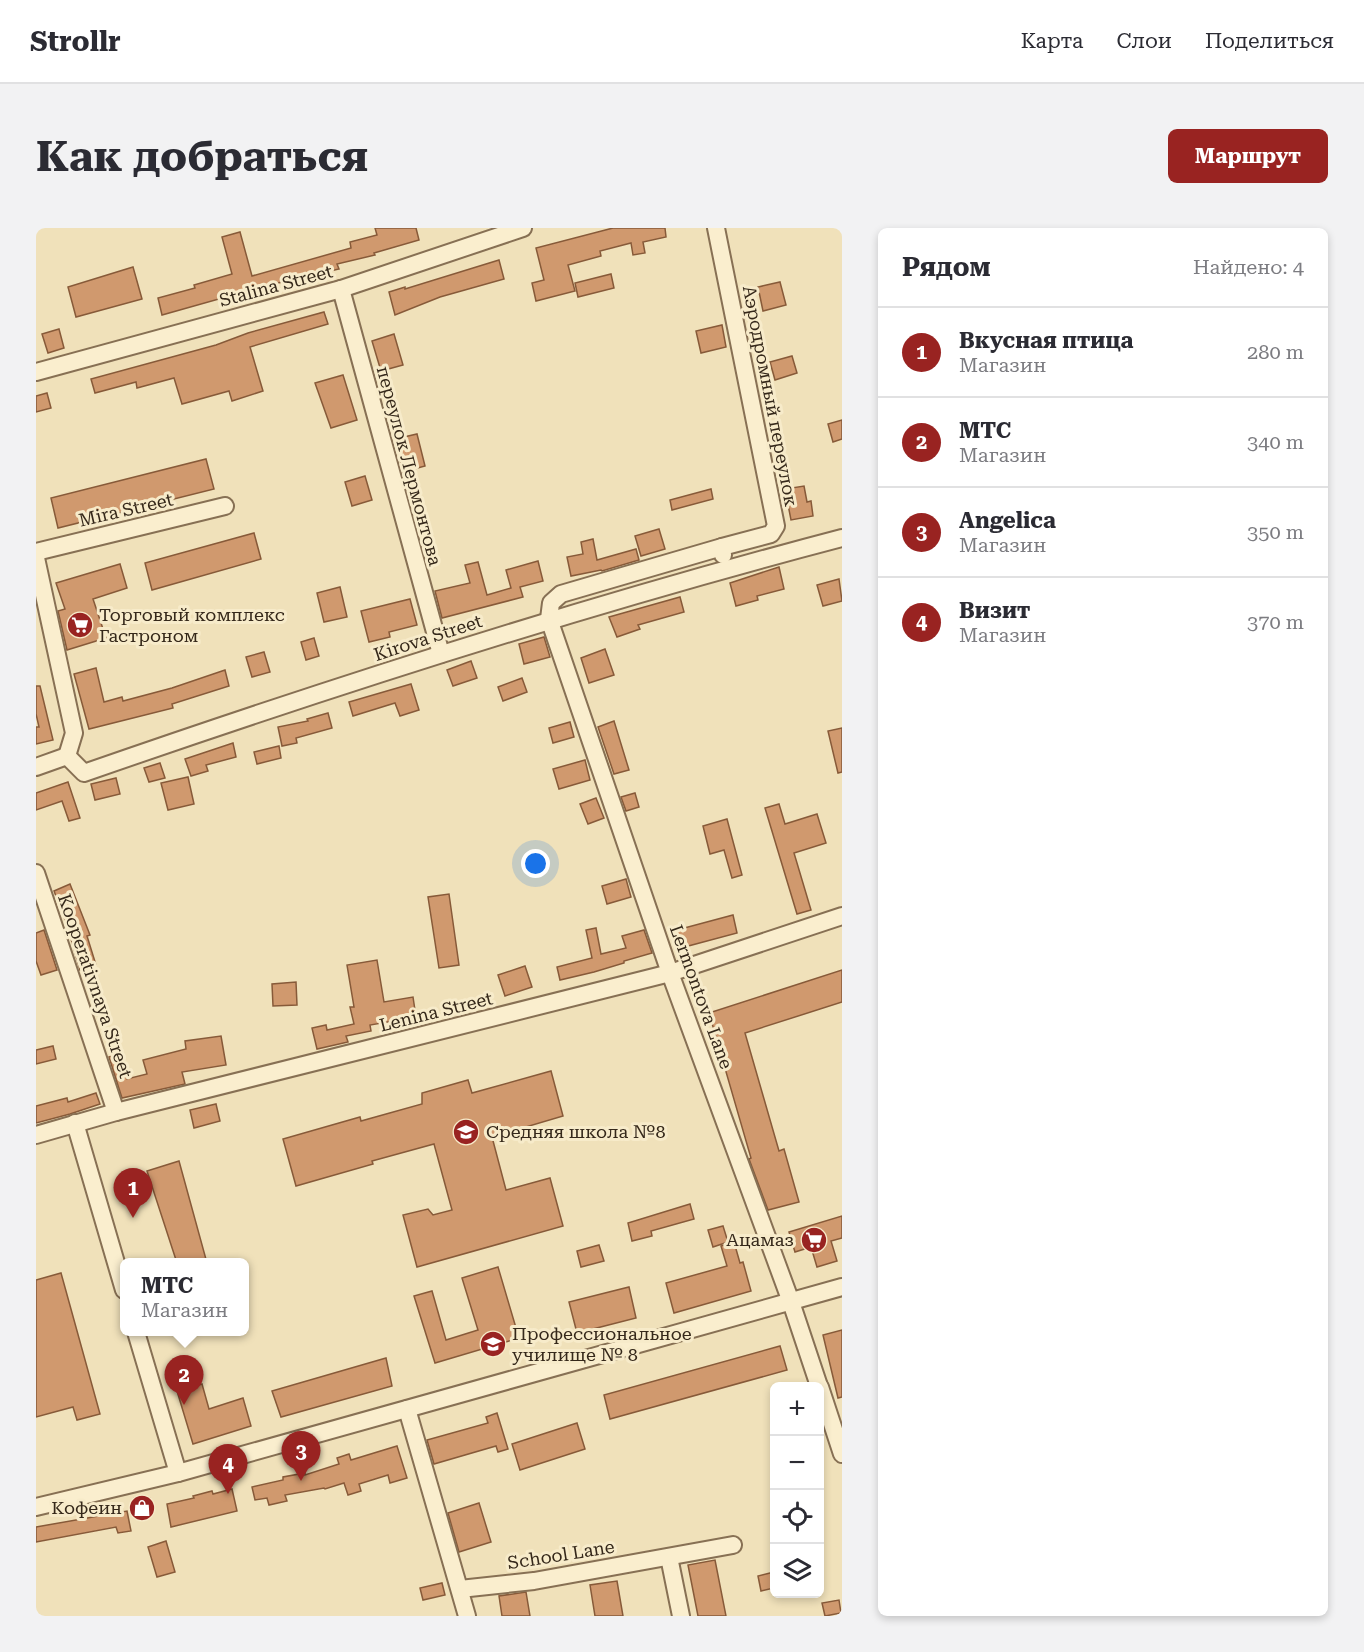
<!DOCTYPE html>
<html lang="ru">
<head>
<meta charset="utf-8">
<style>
	:root { --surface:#fff; --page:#f2f2f3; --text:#2b2b33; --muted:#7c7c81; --line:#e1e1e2; --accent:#992321 }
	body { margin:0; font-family:"Roboto Serif",serif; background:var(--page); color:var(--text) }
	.controls { position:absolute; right:18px; bottom:18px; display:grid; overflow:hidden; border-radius:9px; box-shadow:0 3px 9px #0003 }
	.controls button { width:54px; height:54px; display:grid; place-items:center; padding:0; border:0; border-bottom:2px solid var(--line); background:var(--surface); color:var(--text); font:30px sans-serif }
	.you { position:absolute; left:500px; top:636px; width:21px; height:21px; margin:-15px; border:4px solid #fff; border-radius:50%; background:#1a73e8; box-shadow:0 0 0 9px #1a73e833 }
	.badge { display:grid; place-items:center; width:39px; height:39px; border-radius:50%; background:var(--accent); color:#fff; font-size:20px; font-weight:700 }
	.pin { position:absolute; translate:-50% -50px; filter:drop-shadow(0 2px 3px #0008) }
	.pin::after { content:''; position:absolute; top:32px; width:21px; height:18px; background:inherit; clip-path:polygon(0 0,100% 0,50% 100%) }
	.popup { position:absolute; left:84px; top:1030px; width:129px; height:78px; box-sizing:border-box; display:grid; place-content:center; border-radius:9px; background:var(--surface); filter:drop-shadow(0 2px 4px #0005); font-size:20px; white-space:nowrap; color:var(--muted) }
	.popup b { font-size:22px; color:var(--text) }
	.popup::after { content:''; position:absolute; left:50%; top:100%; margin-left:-12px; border:12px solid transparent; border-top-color:var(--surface) }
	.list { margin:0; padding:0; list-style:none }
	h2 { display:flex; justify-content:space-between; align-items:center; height:78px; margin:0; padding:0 24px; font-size:26px }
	h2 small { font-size:20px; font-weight:400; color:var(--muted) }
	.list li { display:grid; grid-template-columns:39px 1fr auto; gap:18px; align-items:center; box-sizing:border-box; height:90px; padding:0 24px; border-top:2px solid var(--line) }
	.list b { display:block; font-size:22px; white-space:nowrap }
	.list p { margin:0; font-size:20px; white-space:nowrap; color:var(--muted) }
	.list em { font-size:20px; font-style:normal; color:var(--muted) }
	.icon { flex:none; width:33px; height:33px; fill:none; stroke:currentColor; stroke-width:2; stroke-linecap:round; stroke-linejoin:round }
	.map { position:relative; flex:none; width:806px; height:1388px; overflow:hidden; border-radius:9px }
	header { display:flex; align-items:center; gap:36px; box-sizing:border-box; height:84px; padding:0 30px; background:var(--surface); border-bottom:2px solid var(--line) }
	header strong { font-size:28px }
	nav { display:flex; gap:33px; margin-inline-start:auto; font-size:21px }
	.intro { display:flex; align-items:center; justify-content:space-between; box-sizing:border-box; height:144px; padding:0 36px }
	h1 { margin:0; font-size:42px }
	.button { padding:15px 27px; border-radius:9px; background:var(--accent); color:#fff; font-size:21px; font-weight:700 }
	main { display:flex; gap:36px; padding:0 36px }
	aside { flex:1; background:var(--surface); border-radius:9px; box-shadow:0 3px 9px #0003 }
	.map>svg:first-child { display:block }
</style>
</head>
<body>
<header>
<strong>Strollr</strong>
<nav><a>Карта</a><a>Слои</a><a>Поделиться</a></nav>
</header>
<div class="intro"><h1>Как добраться</h1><a class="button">Маршрут</a></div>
<main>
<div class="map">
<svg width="806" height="1388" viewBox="0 0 806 1388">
	<rect width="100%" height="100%" fill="#f0e1ba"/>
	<g fill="#d0996e" stroke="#875a39" stroke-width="1.5">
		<polygon points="339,0 380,0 383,12 338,25 339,27 301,36 303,41 229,58 126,87 122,70 159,60 158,57 196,46 186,9 204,4 216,48 315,20 314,14 341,7"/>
		<polygon points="577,0 629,0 630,9 607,14 609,25 597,27 595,15 564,23 565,28 532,37 539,63 500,73 496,55 508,52 500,20"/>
		<polygon points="463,32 468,51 404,69 359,87 353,64 369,59 369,61"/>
		<polygon points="97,39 106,71 40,89 32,59"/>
		<polygon points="575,46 578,60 542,69 539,55"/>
		<polygon points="744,54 750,77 727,83 722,59"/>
		<polygon points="288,84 292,96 214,119 227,163 196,173 193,163 146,176 138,150 101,160 100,154 59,165 55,151 180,117 212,105"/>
		<polygon points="686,97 690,119 665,125 660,103"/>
		<polygon points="23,101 28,120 12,125 6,106"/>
		<polygon points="358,106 367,137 345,143 336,113"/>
		<polygon points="756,128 761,145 739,152 734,134"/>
		<polygon points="307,147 321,192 295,200 279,155"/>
		<polygon points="11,165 15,180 0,184 0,168"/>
		<polygon points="806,192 806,211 797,214 792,196"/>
		<polygon points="381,206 389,238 367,244 359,211"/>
		<polygon points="170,231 178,261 22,300 15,270"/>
		<polygon points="329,248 336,272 316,278 309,254"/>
		<polygon points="768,258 771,274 775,273 777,288 755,292 749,261"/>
		<polygon points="675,261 677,271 636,282 634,272"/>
		<polygon points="623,301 629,321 605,328 599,308"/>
		<polygon points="218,305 225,331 116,362 109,335"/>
		<polygon points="557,311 561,332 600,321 603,332 566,343 565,342 535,348 531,329 547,326 545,314"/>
		<polygon points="502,333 507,353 484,359 487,369 406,390 399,363 434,355 429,337 442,334 451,367 475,360 470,342"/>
		<polygon points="84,336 91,360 57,371 70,410 31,422 22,383 29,381 20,355"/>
		<polygon points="743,339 748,361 721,368 722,372 700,378 694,355"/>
		<polygon points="803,351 806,373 787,378 781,357"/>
		<polygon points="304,359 311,389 288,394 281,365"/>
		<polygon points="644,369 648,384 602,397 604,401 581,409 573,389"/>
		<polygon points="374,371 381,397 353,404 354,409 333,414 325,383"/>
		<polygon points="508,409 514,429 488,436 483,416"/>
		<polygon points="278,410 283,428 270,432 265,414"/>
		<polygon points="569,421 578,447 553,455 545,430"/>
		<polygon points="228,424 234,444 216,449 210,429"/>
		<polygon points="435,433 441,450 417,458 411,442"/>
		<polygon points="60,440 68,474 86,469 87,473 136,460 189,442 193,458 136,476 137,480 53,501 38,446"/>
		<polygon points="486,450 491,464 467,473 462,459"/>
		<polygon points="375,456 383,482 364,488 359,475 317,488 313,474"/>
		<polygon points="0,458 4,458 17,512 0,516 0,499 3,499 0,486"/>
		<polygon points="292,485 296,500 260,510 261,515 246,518 242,499 272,493 271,491"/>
		<polygon points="578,493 593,542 578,546 562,499"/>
		<polygon points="534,494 538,509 517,515 513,500"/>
		<polygon points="806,500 806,544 802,545 792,503"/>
		<polygon points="197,515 200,529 170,537 172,543 155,548 149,531"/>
		<polygon points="243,518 245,530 221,536 218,524"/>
		<polygon points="549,532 554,552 523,561 517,541"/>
		<polygon points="124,535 129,550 113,554 108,540"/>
		<polygon points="152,549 158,576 132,582 125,555"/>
		<polygon points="80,550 84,566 59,572 55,556"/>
		<polygon points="32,554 44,590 33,593 26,573 0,582 0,565"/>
		<polygon points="599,565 603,579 590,583 585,569"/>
		<polygon points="560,570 568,590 552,596 544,576"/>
		<polygon points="743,576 749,596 781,586 790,615 758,625 775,682 761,686 729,580"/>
		<polygon points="691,591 706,647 696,650 688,622 674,626 667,598"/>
		<polygon points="590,651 595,669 571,676 566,658"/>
		<polygon points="34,656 54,707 51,708 60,737 44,742 31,697 18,663"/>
		<polygon points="413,666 423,737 403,740 392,669"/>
		<polygon points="697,687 701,705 641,721 637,703"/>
		<polygon points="560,700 565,726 590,720 586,708 608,702 616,725 588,733 588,735 558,744 524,752 521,739 556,730 550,702"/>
		<polygon points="8,702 21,742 5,747 0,733 0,705"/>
		<polygon points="341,732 348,774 377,769 380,789 334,797 335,803 310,808 312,814 281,821 276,800 290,797 291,802 318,796 314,779 318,779 311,737"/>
		<polygon points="489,738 496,759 469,768 462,747"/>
		<polygon points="806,742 806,774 709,805 743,923 748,921 763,974 732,982 713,931 715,930 673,785"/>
		<polygon points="260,754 261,777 237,778 236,756"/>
		<polygon points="185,808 190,837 146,844 149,856 86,870 73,829 79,827 91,851 111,846 107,832 150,821 149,813"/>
		<polygon points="17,818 20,831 0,836 0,822"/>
		<polygon points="515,843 527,888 456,909 470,962 514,950 527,998 381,1039 367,987 392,981 397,987 416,982 398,916 336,933 337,936 260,958 247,911 324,889 325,893 386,876 386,865 432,852 436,865"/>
		<polygon points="60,865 64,876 34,886 0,895 0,878 31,870 32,874"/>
		<polygon points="180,876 184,893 158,900 154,882"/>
		<polygon points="143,933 171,1035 141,1035 111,943"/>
		<polygon points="654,976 658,991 615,1003 616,1008 596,1013 592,995"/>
		<polygon points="806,988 806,1010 795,1013 801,1033 781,1039 775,1019 759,1024 753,1004"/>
		<polygon points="687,998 692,1014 677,1019 672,1002"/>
		<polygon points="698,1014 704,1035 707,1034 715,1063 638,1085 630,1055 691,1038 685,1018"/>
		<polygon points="563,1017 568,1033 545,1039 541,1023"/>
		<polygon points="462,1039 483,1110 399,1135 378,1068 396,1063 410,1112 442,1102 426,1050"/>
		<polygon points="25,1045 64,1186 41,1192 37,1179 0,1189 0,1052"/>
		<polygon points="593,1059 600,1090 541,1105 533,1074"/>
		<polygon points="806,1102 806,1169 802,1170 787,1107"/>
		<polygon points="744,1118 751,1142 574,1191 568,1167"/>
		<polygon points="350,1130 356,1158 245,1189 236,1163"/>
		<polygon points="166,1156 173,1181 207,1170 215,1198 157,1216 141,1163"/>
		<polygon points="461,1185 472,1221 462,1224 460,1218 398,1236 391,1212 452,1195 450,1189"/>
		<polygon points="541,1195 549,1221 484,1242 476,1216"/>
		<polygon points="361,1218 371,1250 354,1255 352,1247 323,1256 325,1263 312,1267 308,1255 289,1261 288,1260 249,1267 251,1273 233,1277 231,1270 219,1272 216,1259 247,1252 247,1249 269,1245 269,1247 303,1236 301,1230 313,1226 315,1232"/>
		<polygon points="196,1261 201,1283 135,1299 131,1276 158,1270 157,1268 176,1263 177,1266"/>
		<polygon points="443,1275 455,1314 423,1324 412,1285"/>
		<polygon points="91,1283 95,1303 82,1305 80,1299 0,1314 0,1299"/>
		<polygon points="130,1313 139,1344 121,1349 112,1319"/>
		<polygon points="679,1332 690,1388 662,1388 652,1337"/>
		<polygon points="738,1344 738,1360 725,1363 722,1348"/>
		<polygon points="581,1353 587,1388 559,1388 554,1357"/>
		<polygon points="406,1355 409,1367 387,1372 384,1360"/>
		<polygon points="490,1364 494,1388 466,1388 463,1368"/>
		<polygon points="803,1372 805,1385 789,1388 786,1375"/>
	</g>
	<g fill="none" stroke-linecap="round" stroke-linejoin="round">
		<g stroke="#877054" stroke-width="20">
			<g id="minor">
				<polyline points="680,0 740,298 735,306 686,319 687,327"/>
				<polyline points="305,61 405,426"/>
				<polyline points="0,144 305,61 487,0"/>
				<polyline points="686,319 525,366 515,375 513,391 634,745 755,1074 783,1158"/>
				<polyline points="0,324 189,278"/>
				<polyline points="0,330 38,505 31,528"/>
				<path d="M31,528l17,17c250,-87 502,-168 758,-235"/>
				<polyline points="0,539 31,528"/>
				<polyline points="0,645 80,884"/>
				<polyline points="39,895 88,1062"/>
				<polyline points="0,907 80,884 634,745 806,688"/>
				<polyline points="100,1104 142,1245"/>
				<polyline points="784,1159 806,1226"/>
				<polyline points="371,1181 431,1388"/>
				<polyline points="0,1279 142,1245 806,1059"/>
				<polyline points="633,1329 645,1388"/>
				<polyline points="424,1361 498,1353 697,1317"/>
			</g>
		</g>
		<use href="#minor" stroke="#faeece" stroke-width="16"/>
	</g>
	<defs>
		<g id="supermarket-disc" transform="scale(1.35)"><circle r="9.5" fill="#992321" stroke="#f7ebca"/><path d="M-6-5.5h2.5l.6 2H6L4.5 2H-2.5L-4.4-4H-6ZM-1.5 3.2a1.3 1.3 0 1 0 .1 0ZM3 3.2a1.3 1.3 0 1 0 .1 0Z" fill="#fff"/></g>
		<g id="school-disc" transform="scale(1.35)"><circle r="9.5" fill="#992321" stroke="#f7ebca"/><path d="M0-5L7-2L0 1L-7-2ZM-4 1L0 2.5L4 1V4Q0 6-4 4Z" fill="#fff"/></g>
		<g id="university-disc" transform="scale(1.35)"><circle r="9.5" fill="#992321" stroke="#f7ebca"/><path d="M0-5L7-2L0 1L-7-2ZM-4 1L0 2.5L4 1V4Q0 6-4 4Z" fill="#fff"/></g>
		<g id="shop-disc" transform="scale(1.35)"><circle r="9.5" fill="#992321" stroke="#f7ebca"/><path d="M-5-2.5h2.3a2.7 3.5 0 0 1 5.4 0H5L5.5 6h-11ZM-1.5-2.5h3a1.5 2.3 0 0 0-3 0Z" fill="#fff"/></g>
	</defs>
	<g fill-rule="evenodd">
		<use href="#supermarket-disc" x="44" y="397"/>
		<use href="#school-disc" x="430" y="904"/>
		<use href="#supermarket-disc" x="778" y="1012"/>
		<use href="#university-disc" x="457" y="1116"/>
		<use href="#shop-disc" x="106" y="1280"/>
	</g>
	<g text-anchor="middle" stroke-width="6" stroke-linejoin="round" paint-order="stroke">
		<g font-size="18" fill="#35281a" stroke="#f7ebca">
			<text transform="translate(240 58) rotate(-15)" y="6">Stalina Street</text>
			<text transform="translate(734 168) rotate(79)" y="6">Аэродромный переулок</text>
			<text transform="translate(373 238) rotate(75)" y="6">переулок Лермонтова</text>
			<text transform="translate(90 282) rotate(-13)" y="6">Mira Street</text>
			<text transform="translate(392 410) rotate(-18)" y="6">Kirova Street</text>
			<text transform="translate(59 758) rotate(71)" y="6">Kooperativnaya Street</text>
			<text transform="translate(665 769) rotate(70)" y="6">Lermontova Lane</text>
			<text transform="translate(400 784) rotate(-14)" y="6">Lenina Street</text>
			<text transform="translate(525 1327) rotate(-9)" y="6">School Lane</text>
		</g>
		<g font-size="18" fill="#35281a" stroke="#f7ebca" text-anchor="start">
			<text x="63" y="393">Торговый комплекс<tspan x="63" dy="21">Гастроном</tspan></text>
			<text x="450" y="910">Средняя школа №8</text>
			<text x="758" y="1018" text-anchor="end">Ацамаз</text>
			<text x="476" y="1112">Профессиональное<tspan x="476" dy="21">училище № 8</tspan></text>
			<text x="86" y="1286" text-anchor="end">Кофеин</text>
		</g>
	</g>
</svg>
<div class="controls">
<button>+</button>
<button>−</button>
<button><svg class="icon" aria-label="locate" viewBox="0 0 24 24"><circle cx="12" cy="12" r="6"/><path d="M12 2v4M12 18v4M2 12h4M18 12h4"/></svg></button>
<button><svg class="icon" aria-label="layers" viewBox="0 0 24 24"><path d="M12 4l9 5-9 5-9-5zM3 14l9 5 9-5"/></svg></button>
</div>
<div class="you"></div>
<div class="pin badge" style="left:97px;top:990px">1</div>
<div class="pin badge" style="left:148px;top:1177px">2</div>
<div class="popup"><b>МТС</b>Магазин</div>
<div class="pin badge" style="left:265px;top:1253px">3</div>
<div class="pin badge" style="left:192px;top:1266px">4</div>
</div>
<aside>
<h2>Рядом<small>Найдено: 4</small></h2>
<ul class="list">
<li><span class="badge">1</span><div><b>Вкусная птица</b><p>Магазин</p></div><em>280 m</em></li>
<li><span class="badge">2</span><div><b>МТС</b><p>Магазин</p></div><em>340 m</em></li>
<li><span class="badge">3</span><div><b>Angelica</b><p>Магазин</p></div><em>350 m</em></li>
<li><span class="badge">4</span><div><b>Визит</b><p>Магазин</p></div><em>370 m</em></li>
</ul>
</aside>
</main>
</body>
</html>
